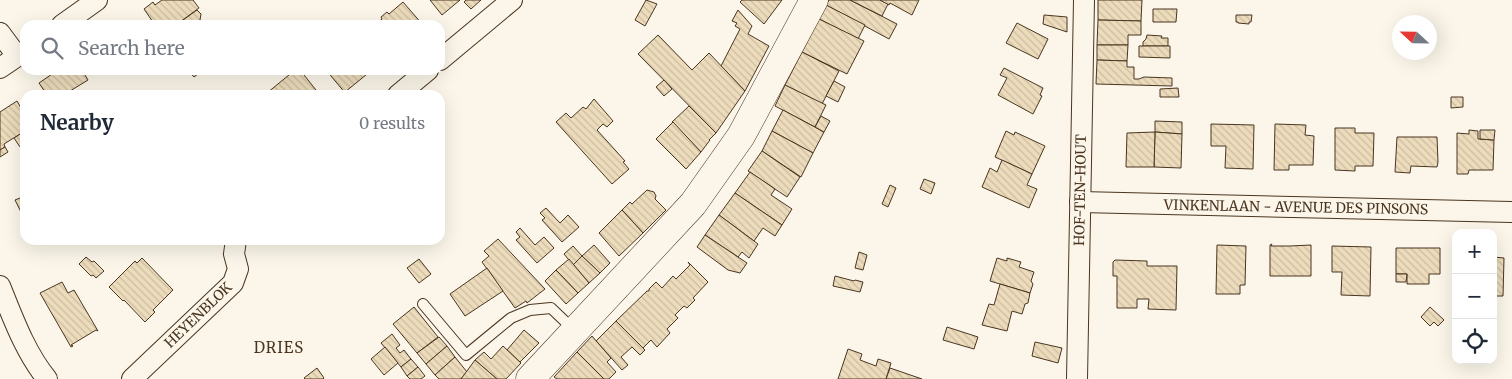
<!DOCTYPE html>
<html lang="en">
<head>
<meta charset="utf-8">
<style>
	:root { --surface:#fff; --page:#f6f6f7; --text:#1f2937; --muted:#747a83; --line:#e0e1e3 }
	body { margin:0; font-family:Merriweather,serif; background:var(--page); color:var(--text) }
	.controls { position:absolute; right:15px; bottom:15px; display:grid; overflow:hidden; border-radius:10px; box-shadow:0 5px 20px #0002 }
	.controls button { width:45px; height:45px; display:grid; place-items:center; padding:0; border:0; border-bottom:1px solid var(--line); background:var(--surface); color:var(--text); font:25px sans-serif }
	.compass { position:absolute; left:1392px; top:15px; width:45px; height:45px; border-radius:50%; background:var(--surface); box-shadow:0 5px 20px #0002; rotate:292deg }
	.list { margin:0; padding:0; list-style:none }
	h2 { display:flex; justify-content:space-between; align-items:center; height:65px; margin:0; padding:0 20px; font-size:21px }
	h2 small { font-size:16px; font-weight:400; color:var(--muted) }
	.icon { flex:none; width:28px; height:28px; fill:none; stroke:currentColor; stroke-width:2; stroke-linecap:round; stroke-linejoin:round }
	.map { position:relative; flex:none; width:1512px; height:379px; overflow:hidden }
	.search { position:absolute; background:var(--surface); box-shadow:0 5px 20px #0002; left:20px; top:20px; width:425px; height:55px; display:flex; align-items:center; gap:12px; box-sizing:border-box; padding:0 18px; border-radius:15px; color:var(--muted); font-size:19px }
	.panel { position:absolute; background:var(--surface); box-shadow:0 5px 20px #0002; left:20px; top:90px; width:425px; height:155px; border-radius:15px }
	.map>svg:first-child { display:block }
</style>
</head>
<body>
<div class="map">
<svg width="1512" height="379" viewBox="0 0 1512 379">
	<defs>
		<pattern id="building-back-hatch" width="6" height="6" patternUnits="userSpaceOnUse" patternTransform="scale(1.25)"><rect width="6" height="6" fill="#ecdcbc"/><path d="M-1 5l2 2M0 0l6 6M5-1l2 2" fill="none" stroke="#ccbda1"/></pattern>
	</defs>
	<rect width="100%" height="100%" fill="#fbf6e9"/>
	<g fill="url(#building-back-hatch)" stroke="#4a3520">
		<polygon points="162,0 193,0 199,8 176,25 155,25 144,9 153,2 155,5"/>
		<polygon points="430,0 460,0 442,15"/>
		<polygon points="466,0 481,0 471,9 464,2"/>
		<polygon points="646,0 657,4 645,26 635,20"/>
		<polygon points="742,0 782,0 764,24 740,2"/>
		<polygon points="829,0 850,0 897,24 889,39 826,5"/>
		<polygon points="850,0 880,0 888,4 882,16"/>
		<polygon points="880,0 919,0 912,15 890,3 889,5"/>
		<polygon points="1098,0 1142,0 1141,21 1098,20"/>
		<polygon points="403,2 423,25 375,25 382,19 381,17 387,12 389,14"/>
		<polygon points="826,5 865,25 858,39 819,19"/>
		<polygon points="1153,9 1177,9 1176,22 1153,22"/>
		<polygon points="197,10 201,14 200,20 193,25 176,25"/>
		<polygon points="738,10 752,26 748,34 769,46 745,91 721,66 740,29 735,26 737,23 732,21"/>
		<polygon points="1044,15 1067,17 1067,32 1043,24"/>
		<polygon points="1236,15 1252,15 1251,22 1249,22 1249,24 1238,23 1238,22 1236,22"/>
		<polygon points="819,19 864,41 847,74 802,52"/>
		<polygon points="1098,20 1141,21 1141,35 1128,35 1128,45 1097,45"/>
		<polygon points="1017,23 1048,39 1038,59 1006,43"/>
		<polygon points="658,35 692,70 709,53 745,91 716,133 638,54"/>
		<polygon points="1147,35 1162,36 1161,38 1168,38 1168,46 1143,46 1143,42 1146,39"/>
		<polygon points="1097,45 1128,45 1127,61 1097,60"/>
		<polygon points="1139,46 1170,46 1170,58 1139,57"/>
		<polygon points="802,52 839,71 822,104 785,85"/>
		<polygon points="1097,60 1127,61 1127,67 1134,67 1134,79 1139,79 1144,77 1172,78 1172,86 1096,84"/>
		<polygon points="1004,68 1043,88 1040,95 1042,96 1033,114 998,95 1007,78 1000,75"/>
		<polygon points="58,70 82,70 88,80 70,91 73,95 47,95 39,83"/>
		<polygon points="188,70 203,70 194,77"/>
		<polygon points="295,70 300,70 320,95 269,95 267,93"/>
		<polygon points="326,70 373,70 374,71 372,70 345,92 346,94"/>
		<polygon points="664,80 672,89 664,96 656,87"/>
		<polygon points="834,81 845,87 838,102 826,96"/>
		<polygon points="785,85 826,105 815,127 775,106"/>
		<polygon points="1178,88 1179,97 1160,97 1160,89"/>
		<polygon points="1451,97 1463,97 1463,107 1451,108"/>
		<polygon points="594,99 613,121 607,127 603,124 597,130 625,161 623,162 629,169 612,184 556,122 566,113 571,118 583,107 586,109"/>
		<polygon points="17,101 25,115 25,131 4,144 5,147 0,150 0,112"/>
		<polygon points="689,106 716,133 709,140 710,140 701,152 672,122"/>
		<polygon points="783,110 824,132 813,153 772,131"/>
		<polygon points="821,116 830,121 824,132 815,127"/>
		<polygon points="1155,121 1182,122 1182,134 1155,132"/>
		<polygon points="673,122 701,152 686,169 656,139"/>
		<polygon points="1211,124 1254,125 1253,169 1225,168 1226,146 1211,146"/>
		<polygon points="1275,124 1306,125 1305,135 1314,136 1313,165 1289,165 1289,170 1274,170"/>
		<polygon points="1335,128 1355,128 1355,133 1374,133 1373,166 1355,166 1355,171 1335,170"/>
		<polygon points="1469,130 1478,131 1478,139 1494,140 1493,170 1469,170 1468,174 1457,174 1457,133 1469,134"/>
		<polygon points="1480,130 1495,130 1494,140 1480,139"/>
		<polygon points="25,131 25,144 20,147 14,138"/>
		<polygon points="772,131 813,153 801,177 762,151"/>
		<polygon points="1006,131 1014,135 1015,132 1045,146 1032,174 995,157"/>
		<polygon points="1155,132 1182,134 1181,168 1154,167"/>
		<polygon points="1155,132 1154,167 1126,167 1127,133"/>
		<polygon points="1397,137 1437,137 1438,162 1437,167 1411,166 1410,173 1395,172"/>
		<polygon points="5,147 8,152 0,157 0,150"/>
		<polygon points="762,151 800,177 787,197 748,171"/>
		<polygon points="1002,160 1032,174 1027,185 1037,189 1029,208 982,187 990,168 997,172"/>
		<polygon points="750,172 775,189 771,195 792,209 782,225 735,193"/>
		<polygon points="924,179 935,183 931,194 920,189"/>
		<polygon points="890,185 896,188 888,207 882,204"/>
		<polygon points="647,190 654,192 656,196 655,199 666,210 643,233 622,210 630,202 632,204"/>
		<polygon points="735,193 782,225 775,236 763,228 754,241 719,215"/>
		<polygon points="25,196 25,211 21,212 15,200"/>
		<polygon points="546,208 560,223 568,215 579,227 562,242 542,220 545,218 540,213"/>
		<polygon points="622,210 643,233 619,256 599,233"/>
		<polygon points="719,215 758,244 749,258 742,252 738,257 705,235"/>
		<polygon points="520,228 535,245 544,237 554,248 537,263 516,240 520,237 516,232"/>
		<polygon points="705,235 747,263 740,273 728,270 697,247"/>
		<polygon points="498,239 545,289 527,303 526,301 515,308 482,262 489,256 484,251"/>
		<polygon points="1272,244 1271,246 1290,246 1311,245 1311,276 1270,276 1270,245"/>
		<polygon points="594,245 610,263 600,273 582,256"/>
		<polygon points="1217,245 1246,246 1245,285 1240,285 1240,294 1216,294"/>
		<polygon points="573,246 582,256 573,265 564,254"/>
		<polygon points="1332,246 1371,247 1370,296 1341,295 1342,272 1332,272"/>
		<polygon points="1396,248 1440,248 1440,274 1429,274 1429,284 1407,284 1407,274 1396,274"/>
		<polygon points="859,252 867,255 863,270 855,268"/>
		<polygon points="582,256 600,273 589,283 573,265"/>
		<polygon points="86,257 92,262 94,261 104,271 96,278 93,275 91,276 79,264"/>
		<polygon points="1493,257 1504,258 1503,296 1493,296"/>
		<polygon points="142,258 173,290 153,310 155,312 145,322 124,300 123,301 109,287 135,261 137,263"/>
		<polygon points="997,258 1007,261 1007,258 1021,262 1019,267 1034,272 1031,281 1033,284 1030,293 990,281"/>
		<polygon points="419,259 431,274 419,283 407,268"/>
		<polygon points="569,259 589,283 578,293 556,270"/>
		<polygon points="1115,260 1147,261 1147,266 1177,266 1176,310 1148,309 1149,299 1137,299 1137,308 1117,308 1117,276 1113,276 1113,262"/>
		<polygon points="688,262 708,282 693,298 695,300 687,308 684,306 675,315 678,318 667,329 670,333 657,347 651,340 643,348 616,321 647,291 649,291 649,289 656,282 662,288 673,276 676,279 690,265"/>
		<polygon points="487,268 503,291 465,316 450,294"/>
		<polygon points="556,270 578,293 566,304 545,281"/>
		<polygon points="1396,274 1407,274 1406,282 1396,282"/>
		<polygon points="835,276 854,281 855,280 863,282 860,292 833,286"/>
		<polygon points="62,282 68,293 74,290 98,331 96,330 71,345 73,346 71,347 40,293"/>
		<polygon points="1000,284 1030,293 1028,303 1025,304 1022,314 1012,311 1007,331 982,325 989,304 994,305"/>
		<polygon points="414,307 438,337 417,353 393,324"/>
		<polygon points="1430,307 1444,320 1438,326 1434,322 1430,326 1421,317"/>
		<polygon points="616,321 645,350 640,355 632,347 621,357 628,365 622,370 596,341"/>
		<polygon points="947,327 978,337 974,349 943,340"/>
		<polygon points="524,330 539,343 520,362 507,350"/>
		<polygon points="392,334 400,345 396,348 400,353 404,350 411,359 401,367 381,343"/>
		<polygon points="592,336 611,358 607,362 616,372 609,379 604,379 577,352"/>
		<polygon points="439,337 447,346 426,364 417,353"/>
		<polygon points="1035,342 1062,348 1058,363 1032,356"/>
		<polygon points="447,346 455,357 435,375 426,364"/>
		<polygon points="503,346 521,363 506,379 497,379 475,360 484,352 491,359"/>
		<polygon points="385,347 398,363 384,375 371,359"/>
		<polygon points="848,349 862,354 860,360 876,366 878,359 891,363 886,379 838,379"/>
		<polygon points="577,352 604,379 557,379 554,377"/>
		<polygon points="455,357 467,372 461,379 439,379 435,375"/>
		<polygon points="411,359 418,367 407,376 401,367"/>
		<polygon points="475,360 497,379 461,379"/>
		<polygon points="418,367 425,376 421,379 410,379 407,376"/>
		<polygon points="317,368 324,378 323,379 305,379 304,378"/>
		<polygon points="890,368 922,379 886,379"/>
	</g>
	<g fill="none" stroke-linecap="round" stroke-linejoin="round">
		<g stroke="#4a3520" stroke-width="12">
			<polyline id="lane" points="423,304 466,355 511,318 530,310 551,308 574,330"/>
		</g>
		<g stroke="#4a3520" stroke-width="22">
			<g id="street">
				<polyline points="62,25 97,0"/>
				<polyline points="0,33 17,56"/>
				<polyline points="440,60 512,0"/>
				<polyline points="0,68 25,51"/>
				<polyline points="398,95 428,70"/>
				<polyline points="1080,202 1512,212"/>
				<path d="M0,286c13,32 25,66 47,93"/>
				<polyline points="132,379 233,283 238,269 234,254 236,240"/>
				<polyline points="1077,379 1084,0"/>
			</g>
		</g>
		<g stroke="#4a3520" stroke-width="29">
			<polyline id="secondary" points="530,379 693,204 741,136 814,0"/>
		</g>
		<use href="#lane" stroke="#fbf6e9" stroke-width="10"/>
		<use href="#street" stroke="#fbf6e9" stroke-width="20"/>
		<use href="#secondary" stroke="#fbf6e9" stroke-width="28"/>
	</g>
	<g text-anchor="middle" stroke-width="4" stroke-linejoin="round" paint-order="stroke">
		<g font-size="14" fill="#4a3520" stroke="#fbf6e9">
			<text transform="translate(1080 190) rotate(-89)" y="5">HOF-TEN-HOUT</text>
			<text transform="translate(1296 207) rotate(1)" y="5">VINKENLAAN - AVENUE DES PINSONS</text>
			<text transform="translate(198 315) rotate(-44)" y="5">HEYENBLOK</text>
		</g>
		<g font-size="15" letter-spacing="1" fill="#4a3520" stroke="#fbf6e9">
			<text x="279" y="353">DRIES</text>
		</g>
	</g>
</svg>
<div class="controls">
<button>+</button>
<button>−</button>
<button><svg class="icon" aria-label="locate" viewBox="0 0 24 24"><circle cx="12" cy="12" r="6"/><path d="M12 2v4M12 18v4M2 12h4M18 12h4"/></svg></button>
</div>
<svg class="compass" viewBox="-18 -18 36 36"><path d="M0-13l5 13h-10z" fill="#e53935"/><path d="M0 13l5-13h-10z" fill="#747a83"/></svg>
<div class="search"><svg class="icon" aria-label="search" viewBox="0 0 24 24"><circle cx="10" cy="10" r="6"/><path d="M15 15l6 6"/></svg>Search here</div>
<section class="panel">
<h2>Nearby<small>0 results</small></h2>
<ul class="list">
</ul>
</section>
</div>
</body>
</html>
